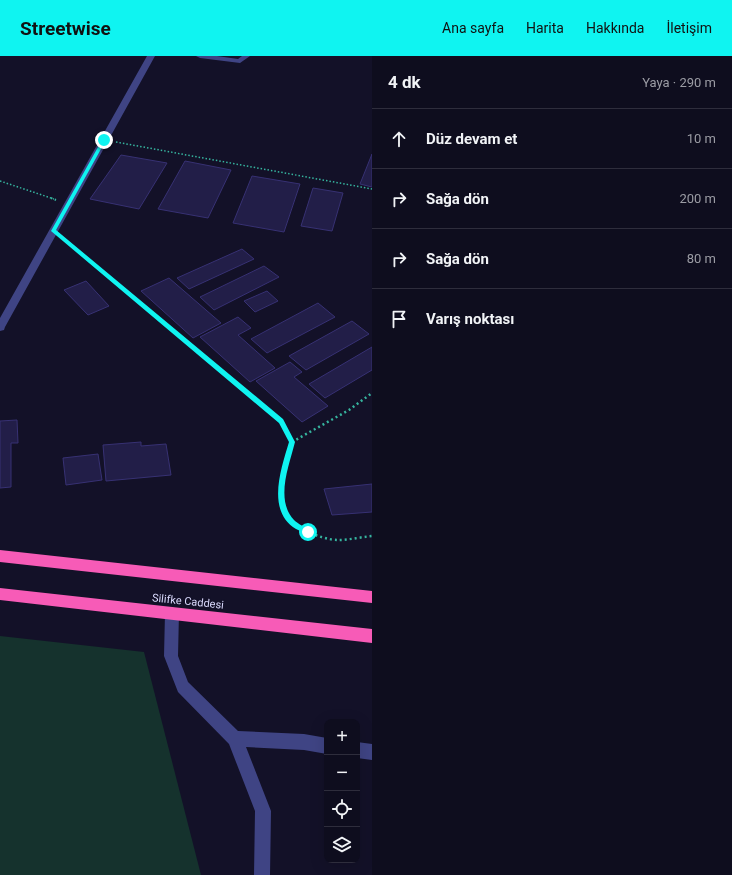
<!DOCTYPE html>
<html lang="tr">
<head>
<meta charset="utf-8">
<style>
	:root { --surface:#0e0d1e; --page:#171627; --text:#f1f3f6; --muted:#9b9ca4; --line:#2e2d3c; --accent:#0ff4f1 }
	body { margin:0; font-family:Roboto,sans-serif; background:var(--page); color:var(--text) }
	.controls { position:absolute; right:12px; bottom:12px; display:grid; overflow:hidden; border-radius:8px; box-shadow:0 4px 16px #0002 }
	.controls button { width:36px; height:36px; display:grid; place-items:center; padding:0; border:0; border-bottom:1px solid var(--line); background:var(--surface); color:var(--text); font:20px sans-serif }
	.stop { position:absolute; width:12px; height:12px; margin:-9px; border:3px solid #0ff4f1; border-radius:50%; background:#fff }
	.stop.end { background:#0ff4f1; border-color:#fff; box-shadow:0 1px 4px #0008 }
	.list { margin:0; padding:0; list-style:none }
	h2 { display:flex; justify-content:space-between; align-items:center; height:52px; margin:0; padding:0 16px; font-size:17px }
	h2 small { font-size:13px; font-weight:400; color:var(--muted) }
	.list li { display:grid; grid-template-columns:26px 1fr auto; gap:12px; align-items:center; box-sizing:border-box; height:60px; padding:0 16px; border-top:1px solid var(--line) }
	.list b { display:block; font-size:15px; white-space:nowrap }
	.list em { font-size:13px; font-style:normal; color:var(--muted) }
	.icon { flex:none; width:22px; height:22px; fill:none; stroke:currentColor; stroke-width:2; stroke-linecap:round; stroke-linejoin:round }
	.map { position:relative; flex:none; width:372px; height:819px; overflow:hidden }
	header { display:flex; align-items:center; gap:24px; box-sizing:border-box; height:56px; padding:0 20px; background:var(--accent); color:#111 }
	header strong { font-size:19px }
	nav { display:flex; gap:22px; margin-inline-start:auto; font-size:14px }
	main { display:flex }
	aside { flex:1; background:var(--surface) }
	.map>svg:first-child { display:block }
</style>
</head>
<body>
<header>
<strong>Streetwise</strong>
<nav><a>Ana sayfa</a><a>Harita</a><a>Hakkında</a><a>İletişim</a></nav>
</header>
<main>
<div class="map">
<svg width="372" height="819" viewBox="0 0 372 819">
	<rect width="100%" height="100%" fill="#131128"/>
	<polygon fill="#15322d" points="0,580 144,596 201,819 0,819"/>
	<g fill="#221e48" stroke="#373173">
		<polygon points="372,98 372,131 360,128"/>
		<polygon points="121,99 167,107 139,153 90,143"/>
		<polygon points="185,105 231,114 208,162 158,153"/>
		<polygon points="252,120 300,128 284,176 233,167"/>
		<polygon points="313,132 343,137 332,175 301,170"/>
		<polygon points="242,193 254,203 189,233 177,222"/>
		<polygon points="264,210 279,221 214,254 200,241"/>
		<polygon points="169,222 221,267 193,282 141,235"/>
		<polygon points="86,225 109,250 88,259 64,234"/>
		<polygon points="267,235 278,245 255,256 244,245"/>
		<polygon points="318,247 335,261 267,297 251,283"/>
		<polygon points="238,261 251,272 238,279 275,312 250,326 200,281"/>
		<polygon points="352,265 369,278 306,314 289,300"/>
		<polygon points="372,291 372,314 325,342 309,328"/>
		<polygon points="290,306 302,316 294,321 328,350 302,366 256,325"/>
		<polygon points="17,364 18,387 11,387 11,431 0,432 0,365"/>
		<polygon points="141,386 141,390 166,388 171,419 106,425 103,389"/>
		<polygon points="98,398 102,424 66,429 63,402"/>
		<polygon points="372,428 372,456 332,459 324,433"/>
	</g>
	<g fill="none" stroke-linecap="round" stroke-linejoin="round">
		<g stroke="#36b59f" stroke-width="1.5" stroke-dasharray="1.5 2" stroke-linecap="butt">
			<polyline points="116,86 372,133"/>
			<polyline points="0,125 54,143"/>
		</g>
		<g stroke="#36b59f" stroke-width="2" stroke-dasharray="1.5 2.5" stroke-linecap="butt">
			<polyline points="51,142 56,144"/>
			<polyline points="63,183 229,321"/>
		</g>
		<g stroke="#36b59f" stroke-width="2.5" stroke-dasharray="2 3" stroke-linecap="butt">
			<path d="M227,320l54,45 11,21c-6,21 -12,41 -10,63 2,20 39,35 56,35 11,0 23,-3 34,-4"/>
			<polyline points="292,386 349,354 372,337"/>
		</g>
		<g fill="#3f4484" fill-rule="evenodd">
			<polygon points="147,0 155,0 5,271 4,274 0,275 0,262"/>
			<polygon points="196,0 217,0 238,3 242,0 250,0 240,7 200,2"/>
			<polygon points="172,551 177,553 179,557 178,600 188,626 238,675 304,678 327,682 327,698 304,694 246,691 271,755 270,819 254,819 255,755 229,688 178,636 164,600 165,557 167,553"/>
			<polygon points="357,686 372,688 372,704 357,702"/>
		</g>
		<g fill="#f75bb7" fill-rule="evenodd">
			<polygon points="0,494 372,535 372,547 0,506"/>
			<polygon points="0,532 372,573 372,587 0,544"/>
		</g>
	</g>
	<path fill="#0ff4f1" d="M104,83l2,1 -50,90 227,189 12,23c-6,24 -20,58 -1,78 4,4 11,7 16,10v4c-5,1 -9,-3 -14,-5 -30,-18 -15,-60 -7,-87l-10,-19 -228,-192 51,-91z"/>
	<g text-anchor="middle" stroke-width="3" stroke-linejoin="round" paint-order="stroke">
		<g font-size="11" fill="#dadafd" stroke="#131128">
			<text transform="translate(188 545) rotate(6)" y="4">Silifke Caddesi</text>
		</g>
	</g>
</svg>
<div class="controls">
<button>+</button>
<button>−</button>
<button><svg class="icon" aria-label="locate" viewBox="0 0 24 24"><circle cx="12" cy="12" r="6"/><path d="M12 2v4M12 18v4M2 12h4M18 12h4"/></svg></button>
<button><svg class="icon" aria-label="layers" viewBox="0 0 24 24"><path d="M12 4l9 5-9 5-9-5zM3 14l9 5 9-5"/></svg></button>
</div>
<div class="stop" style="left:308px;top:476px"></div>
<div class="stop end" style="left:104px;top:84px"></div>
</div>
<aside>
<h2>4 dk<small>Yaya · 290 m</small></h2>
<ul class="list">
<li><svg class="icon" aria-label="ahead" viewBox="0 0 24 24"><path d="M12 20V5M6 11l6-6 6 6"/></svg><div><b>Düz devam et</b></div><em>10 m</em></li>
<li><svg class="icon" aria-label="right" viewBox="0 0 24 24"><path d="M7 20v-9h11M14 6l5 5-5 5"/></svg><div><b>Sağa dön</b></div><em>200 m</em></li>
<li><svg class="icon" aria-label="right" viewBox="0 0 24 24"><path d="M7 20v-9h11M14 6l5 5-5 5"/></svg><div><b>Sağa dön</b></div><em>80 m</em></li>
<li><svg class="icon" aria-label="arrive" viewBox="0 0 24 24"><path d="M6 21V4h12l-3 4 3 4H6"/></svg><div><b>Varış noktası</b></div></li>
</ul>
</aside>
</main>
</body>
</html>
